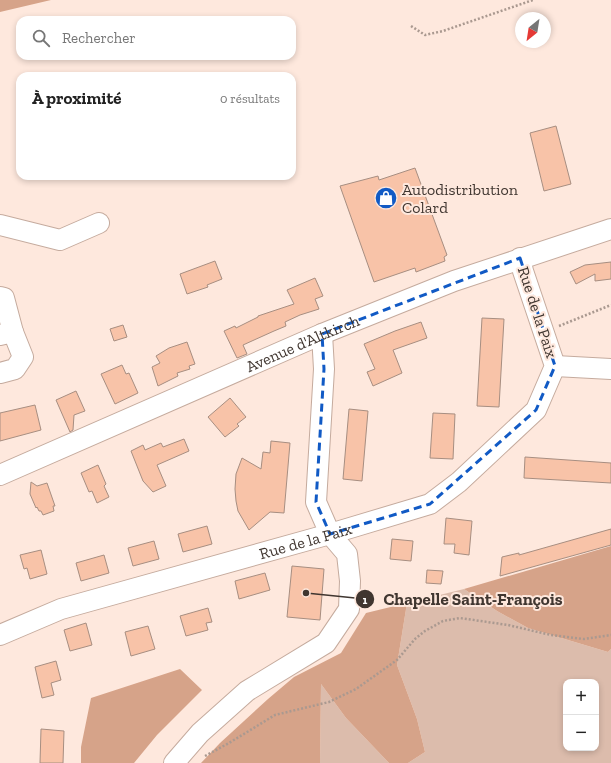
<!DOCTYPE html>
<html lang="fr">
<head>
<meta charset="utf-8">
<style>
	:root { --surface:#fff; --page:#f6f6f6; --text:#222; --muted:#767676; --line:#e0e0e0 }
	body { margin:0; font-family:"Zilla Slab",serif; background:var(--page); color:var(--text) }
	.controls { position:absolute; right:12px; bottom:12px; display:grid; overflow:hidden; border-radius:8px; box-shadow:0 2px 6px #0003 }
	.controls button { width:36px; height:36px; display:grid; place-items:center; padding:0; border:0; border-bottom:1px solid var(--line); background:var(--surface); color:var(--text); font:20px sans-serif }
	.compass { position:absolute; left:515px; top:12px; width:36px; height:36px; border-radius:50%; background:var(--surface); box-shadow:0 2px 6px #0003; rotate:210deg }
	.list { margin:0; padding:0; list-style:none }
	h2 { display:flex; justify-content:space-between; align-items:center; height:52px; margin:0; padding:0 16px; font-size:17px }
	h2 small { font-size:13px; font-weight:400; color:var(--muted) }
	.icon { flex:none; width:22px; height:22px; fill:none; stroke:currentColor; stroke-width:2; stroke-linecap:round; stroke-linejoin:round }
	.map { position:relative; flex:none; width:611px; height:763px; overflow:hidden }
	.search { position:absolute; background:var(--surface); box-shadow:0 2px 6px #0003; left:16px; top:16px; width:280px; height:44px; display:flex; align-items:center; gap:10px; box-sizing:border-box; padding:0 14px; border-radius:12px; color:var(--muted); font-size:15px }
	.panel { position:absolute; background:var(--surface); box-shadow:0 2px 6px #0003; left:16px; top:72px; width:280px; height:108px; border-radius:12px }
	.map>svg:first-child { display:block }
</style>
</head>
<body>
<div class="map">
<svg width="611" height="763" viewBox="0 0 611 763">
	<rect width="100%" height="100%" fill="#fee8dd"/>
	<g fill="#dcbcac" fill-rule="evenodd">
		<path d="M464,589l33,22 31,17 80,24 3,-3v114h-203l17,-11 -8,-33 -20,-54 10,-62zM566,682h30v66h-30z"/>
		<polygon points="321,684 346,718 389,763 320,763"/>
	</g>
	<g fill="#d6a389">
		<polygon points="0,0 51,0 0,12"/>
		<polygon points="611,546 611,649 608,652 528,628 497,611 464,589"/>
		<polygon points="407,603 397,665 417,719 425,752 408,763 389,763 346,718 321,684 320,763 201,763 220,743 268,699 294,677 341,653 366,613"/>
		<polygon points="180,669 202,690 157,735 134,763 81,763 81,747 91,698"/>
	</g>
	<g fill="#f8c3a8" stroke="#a78e81">
		<polygon points="556,126 571,184 544,191 530,133"/>
		<polygon points="415,168 447,255 444,257 445,261 416,272 415,268 374,282 340,186 378,176 379,180"/>
		<polygon points="215,261 222,279 207,285 208,287 187,294 180,274"/>
		<polygon points="611,262 611,279 595,281 595,274 576,284 570,272 585,265"/>
		<polygon points="315,278 323,296 315,299 319,309 300,315 285,322 286,326 274,331 243,345 247,354 237,358 224,331 235,326 236,328 258,317 258,316 294,304 287,290"/>
		<polygon points="482,318 504,319 499,407 477,406"/>
		<polygon points="421,322 427,338 393,350 402,373 373,386 367,372 375,369 364,344 395,331"/>
		<polygon points="123,325 127,337 114,341 110,329"/>
		<polygon points="187,342 195,364 189,366 190,369 177,373 178,376 158,386 152,367 160,363 156,356 169,348"/>
		<polygon points="122,365 126,374 129,373 138,393 115,404 101,374"/>
		<polygon points="76,391 85,411 74,415 73,430 70,432 56,400"/>
		<polygon points="230,398 246,417 237,424 239,426 225,437 208,417"/>
		<polygon points="35,405 41,430 0,441 0,413"/>
		<polygon points="349,409 368,411 362,481 343,479"/>
		<polygon points="433,413 455,414 453,459 430,458"/>
		<polygon points="184,439 189,451 157,465 166,486 153,492 143,481 131,451 143,445 145,450 161,443 163,447"/>
		<polygon points="271,441 290,443 284,513 270,512 249,530 238,511 236,501 235,489 236,474 242,458 261,469 263,452 270,453"/>
		<polygon points="525,457 611,463 611,483 524,478"/>
		<polygon points="98,465 106,484 104,486 109,497 97,503 92,491 89,492 81,473"/>
		<polygon points="31,482 37,486 47,483 55,506 53,506 54,511 43,515 41,511 39,511 37,507 36,508 30,494"/>
		<polygon points="446,518 472,521 469,555 454,553 455,544 444,544"/>
		<polygon points="207,526 212,544 183,552 178,534"/>
		<polygon points="611,529 611,545 500,576 502,557 519,553 519,555"/>
		<polygon points="392,539 413,541 411,561 390,559"/>
		<polygon points="154,541 159,559 133,566 128,548"/>
		<polygon points="41,550 47,574 30,579 27,568 24,569 20,555"/>
		<polygon points="104,555 109,573 81,581 76,563"/>
		<polygon points="292,566 324,569 320,620 287,617"/>
		<polygon points="427,570 443,571 441,584 426,583"/>
		<polygon points="265,573 270,590 239,599 235,581"/>
		<polygon points="208,608 212,622 206,623 208,630 186,636 180,616"/>
		<polygon points="86,623 92,645 70,651 64,630"/>
		<polygon points="148,626 155,649 131,656 125,632"/>
		<polygon points="56,661 61,680 51,683 54,695 42,698 35,667"/>
		<polygon points="41,729 64,731 63,763 40,763"/>
	</g>
	<g fill="none" stroke-linecap="round" stroke-linejoin="round">
		<g stroke="#c5ab9e" stroke-width="22">
			<g id="minor">
				<polyline points="0,225 60,240 99,223"/>
				<polyline points="0,297 4,298 13,332 0,335"/>
				<polyline points="555,366 611,369"/>
				<polyline points="0,373 15,369 23,357 13,332"/>
				<path id="s1" d="M0,475l322,-141 132,-53 157,-52"/>
				<path id="s2" d="M0,635l61,-26 269,-75 100,-30 29,-22 77,-72 19,-44 -32,-95 -3,-13"/>
				<polyline points="174,763 200,733 247,691 326,643 349,609 350,581 347,554 330,534 316,502 324,369 322,334"/>
			</g>
		</g>
		<g stroke="#aa9990" stroke-width="2.5" stroke-dasharray="2 2" stroke-linecap="butt">
			<polyline points="411,26 425,35 443,31 533,0"/>
			<polyline points="559,326 611,305"/>
			<polyline points="205,756 229,743 275,715 329,702 356,689 397,660 415,639 425,631 443,621 460,618 508,625 551,635 584,639 611,635"/>
		</g>
		<use href="#minor" stroke="#fff" stroke-width="20"/>
	</g>
	<path fill="none" stroke="#115ac5" stroke-width="3" stroke-dasharray="8 5" stroke-linejoin="round" d="M520,258l35,108 -19,44 -106,94 -100,30 -14,-32 8,-133 -2,-35z"/>
	<defs>
		<g id="shop-disc" transform="scale(1.15)"><circle r="9.5" fill="#115ac5" stroke="#fee8dd"/><path d="M-5-2.5h2.3a2.7 3.5 0 0 1 5.4 0H5L5.5 6h-11ZM-1.5-2.5h3a1.5 2.3 0 0 0-3 0Z" fill="#fff"/></g>
	</defs>
	<g fill-rule="evenodd">
		<use href="#shop-disc" x="386" y="198"/>
	</g>
	<g text-anchor="middle" stroke-width="4" stroke-linejoin="round" paint-order="stroke">
		<g font-size="16" fill="#403630" stroke="#fee8dd" text-anchor="start">
			<text x="402" y="195">Autodistribution<tspan x="402" dy="18">Colard</tspan></text>
		</g>
		<g font-size="16" fill="#403630" stroke="#fee8dd">
			<text transform="translate(538 312) rotate(72)" y="6">Rue de la Paix</text>
			<text dy="6" stroke="none"><textPath href="#s1" startOffset="330">Avenue d'Altkirch</textPath></text>
			<text dy="6" stroke="none"><textPath href="#s2" startOffset="320">Rue de la Paix</textPath></text>
		</g>
	</g>
	<path fill="none" stroke="#403630" stroke-width="1.5" d="M306 593L365 599"/>
	<g fill="#403630" stroke="#fee8dd" stroke-width="1.5">
		<circle cx="306" cy="593" r="4"/>
		<circle cx="365" cy="599" r="10"/>
	</g>
	<g font-size="12" text-anchor="middle" font-weight="bold" fill="#fff">
		<text x="365" y="604">1</text>
	</g>
	<g font-size="17" text-anchor="middle" font-weight="bold" fill="#403630" stroke="#fee8dd" stroke-width="4" stroke-linejoin="round" paint-order="stroke">
		<text x="473" y="605">Chapelle Saint-François</text>
	</g>
</svg>
<div class="controls">
<button>+</button>
<button>−</button>
</div>
<svg class="compass" viewBox="-18 -18 36 36"><path d="M0-13l5 13h-10z" fill="#e53935"/><path d="M0 13l5-13h-10z" fill="#767676"/></svg>
<div class="search"><svg class="icon" aria-label="search" viewBox="0 0 24 24"><circle cx="10" cy="10" r="6"/><path d="M15 15l6 6"/></svg>Rechercher</div>
<section class="panel">
<h2>À proximité<small>0 résultats</small></h2>
<ul class="list">
</ul>
</section>
</div>
</body>
</html>
